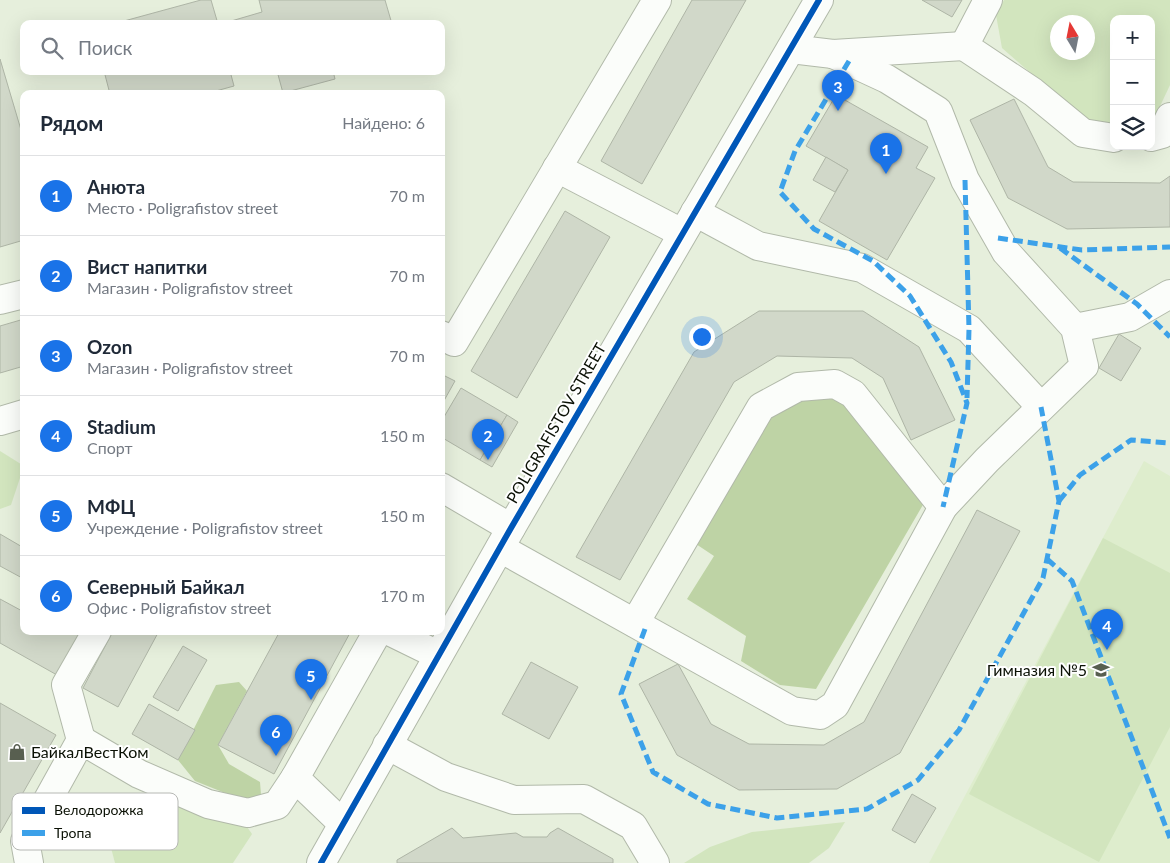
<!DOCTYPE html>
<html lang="ru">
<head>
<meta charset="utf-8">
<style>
	:root { --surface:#fff; --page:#f6f6f7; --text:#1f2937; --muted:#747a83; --line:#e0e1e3; --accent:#1a73e8 }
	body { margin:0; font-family:Lato,sans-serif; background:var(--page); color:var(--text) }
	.controls { position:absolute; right:15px; top:15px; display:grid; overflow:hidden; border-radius:10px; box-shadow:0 5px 20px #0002 }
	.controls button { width:45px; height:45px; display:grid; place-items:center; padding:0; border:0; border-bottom:1px solid var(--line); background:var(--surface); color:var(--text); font:25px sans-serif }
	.compass { position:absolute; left:1050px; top:15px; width:45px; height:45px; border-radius:50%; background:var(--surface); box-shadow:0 5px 20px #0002; rotate:350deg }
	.you { position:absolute; left:701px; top:336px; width:18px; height:18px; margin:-12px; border:4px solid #fff; border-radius:50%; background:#1a73e8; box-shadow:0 0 0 8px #1a73e833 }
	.badge { display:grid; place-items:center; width:32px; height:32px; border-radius:50%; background:var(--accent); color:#fff; font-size:16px; font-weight:700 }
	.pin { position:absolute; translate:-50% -41px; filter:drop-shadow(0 1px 2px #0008) }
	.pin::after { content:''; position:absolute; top:26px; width:18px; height:15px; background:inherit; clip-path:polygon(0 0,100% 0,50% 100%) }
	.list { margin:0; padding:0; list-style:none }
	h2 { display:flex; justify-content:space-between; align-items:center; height:65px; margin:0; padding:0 20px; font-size:21px }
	h2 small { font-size:16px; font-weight:400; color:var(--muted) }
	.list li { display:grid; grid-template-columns:32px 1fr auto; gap:15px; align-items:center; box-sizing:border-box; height:80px; padding:0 20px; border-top:1px solid var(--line) }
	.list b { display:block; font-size:19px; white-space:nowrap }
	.list p { margin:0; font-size:16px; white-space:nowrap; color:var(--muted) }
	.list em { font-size:16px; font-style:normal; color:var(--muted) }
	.icon { flex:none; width:28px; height:28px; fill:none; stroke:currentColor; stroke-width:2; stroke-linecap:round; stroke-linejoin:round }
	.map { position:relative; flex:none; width:1170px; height:863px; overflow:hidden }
	.search { position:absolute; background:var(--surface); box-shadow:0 5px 20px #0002; left:20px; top:20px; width:425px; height:55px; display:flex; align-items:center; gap:12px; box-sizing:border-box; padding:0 18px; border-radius:10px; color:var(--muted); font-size:19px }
	.panel { position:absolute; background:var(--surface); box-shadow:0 5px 20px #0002; left:20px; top:90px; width:425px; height:545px; border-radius:10px }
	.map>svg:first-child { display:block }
</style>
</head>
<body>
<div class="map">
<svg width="1170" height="863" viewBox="0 0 1170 863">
	<rect width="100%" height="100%" fill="#e6efdc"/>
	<polygon fill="#deedcd" points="1144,461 1170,476 1170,863 929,863"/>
	<g fill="#d2e5be" fill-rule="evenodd">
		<path d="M1004,0h166v85l-16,34 -3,1v-101h-37v105l-29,-4 -83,-72 -6,-33zM1058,22h30v30h-30z"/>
		<polygon points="0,451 24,466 11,505 0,509"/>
		<polygon points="1103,538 1170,573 1170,727 1099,862 969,794"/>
		<polygon points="150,792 245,824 252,834 233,863 115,863 105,825 116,813"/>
		<polygon points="845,822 829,848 809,863 684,863 710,847 752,832"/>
	</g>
	<g fill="#bed3a5">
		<polygon points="835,398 846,404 924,503 816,689 780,685 741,661 746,636 687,599 714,556 693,542 773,412 804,400"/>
		<polygon points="239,682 247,691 218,745 229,764 260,782 261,795 245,801 195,781 178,760 216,685"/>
	</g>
	<g fill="#d1d8c9" stroke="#aeb5a6">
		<polygon points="201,0 211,0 218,24 113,24"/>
		<polygon points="259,0 385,0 392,24 221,24 262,12"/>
		<polygon points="692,0 746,0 642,184 601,161"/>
		<polygon points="922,0 962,0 952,17"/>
		<polygon points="0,59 24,140 24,240 0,247"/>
		<polygon points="104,71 230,71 234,86 205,94 110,94"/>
		<polygon points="277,71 333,71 335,79 283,93"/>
		<polygon points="836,95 928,147 916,168 935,178 887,260 819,221 848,170 806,146"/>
		<polygon points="1014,99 1048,167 1073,182 1160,183 1170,176 1170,227 1067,229 1008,198 970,120"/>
		<polygon points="826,157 848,170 835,192 813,180"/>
		<polygon points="565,211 610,237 517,398 471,371"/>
		<polygon points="759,311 863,311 919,347 955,420 911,440 883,378 852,358 777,356 734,382 620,580 576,557 694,352"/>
		<polygon points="24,319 24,366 0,373 0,326"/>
		<polygon points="1119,334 1141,348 1121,381 1099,368"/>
		<polygon points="441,374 455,381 441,406"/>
		<polygon points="461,388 507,415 480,460 441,437 441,422"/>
		<polygon points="507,415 518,422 492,467 480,460"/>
		<polygon points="977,510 1020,531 900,753 837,789 739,790 677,755 639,684 678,664 711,724 749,744 824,745 864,722"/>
		<polygon points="0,534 24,548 24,579 0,566"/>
		<polygon points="0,599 24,612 24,631 82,631 57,675 0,643"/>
		<polygon points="113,631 159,631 118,707 83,688"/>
		<polygon points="280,631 351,631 274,774 218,745"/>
		<polygon points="183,646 207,660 178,711 153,697"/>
		<polygon points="531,662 578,687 549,739 502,714"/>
		<polygon points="0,703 56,735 0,833"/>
		<polygon points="149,704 195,730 178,760 132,734"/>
		<polygon points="912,794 936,808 915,843 892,830"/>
		<polygon points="452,828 463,838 516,833 523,837 547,837 550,833 558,828 613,859 613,863 397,863 397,860"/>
	</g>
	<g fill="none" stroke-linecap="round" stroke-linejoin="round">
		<g stroke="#b1b9a9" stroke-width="30">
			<g id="minor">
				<polyline points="988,0 964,46 1033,92 1083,133 1114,138"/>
				<polyline points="791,49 833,54 964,46"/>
				<polyline points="1151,137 1162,134 1170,117"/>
				<polyline points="557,168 682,233"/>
				<polyline points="695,212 758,246 862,268 969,329 1041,407"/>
				<polyline points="0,300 24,294"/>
				<polyline points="1075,328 1130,317 1170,294"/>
				<polyline points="441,335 454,342 657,0"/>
				<polyline points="0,421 24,414"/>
				<polyline points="441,487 511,528"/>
				<polyline points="500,548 792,711 820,715 835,705 943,507 987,460 1084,366 1075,328 1006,252 965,180 938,111 887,79 833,54"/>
				<polyline points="635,623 761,407 798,387 835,384 853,394 943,507"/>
				<polyline points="389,631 438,655"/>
				<polyline points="81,740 66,685 97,631"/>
				<polyline points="387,745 446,777 514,800 584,799 633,826 655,863"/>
				<polyline points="343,824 295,778 378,631"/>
				<polyline points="29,863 25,841 81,740 139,774 208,804 248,813 277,805 295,778"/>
				<polyline points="321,863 511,528 819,0"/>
			</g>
		</g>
		<use href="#minor" stroke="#fbfdfa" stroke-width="28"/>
		<g stroke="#3ca1e9" stroke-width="5" stroke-dasharray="10 5" stroke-linecap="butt">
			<polyline points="849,61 795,151 780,192 814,229 873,261 910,296 951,362 967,403 943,507"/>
			<polyline points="965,180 969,329 967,398"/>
			<polyline points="998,238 1082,250 1170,247"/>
			<polyline points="1060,248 1137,304 1170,337"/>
			<polyline points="1059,501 1080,475 1131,440 1170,443"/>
			<polyline points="1047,559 1072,581 1170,838"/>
			<polyline points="645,629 621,694 653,772 708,804 777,818 867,809 918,780 959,730 1043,578 1059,501 1041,407"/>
		</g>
		<g stroke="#fff" stroke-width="9">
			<polyline id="cycleway" points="321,863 511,528 819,0"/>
		</g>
		<use href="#cycleway" stroke="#0057b8" stroke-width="6"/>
	</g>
	<defs>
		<g id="school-bare" transform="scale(1.35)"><path d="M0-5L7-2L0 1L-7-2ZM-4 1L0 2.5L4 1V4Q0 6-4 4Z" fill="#585f50" stroke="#fff" stroke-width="2.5" paint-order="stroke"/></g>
		<g id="shop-bare" transform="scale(1.35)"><path d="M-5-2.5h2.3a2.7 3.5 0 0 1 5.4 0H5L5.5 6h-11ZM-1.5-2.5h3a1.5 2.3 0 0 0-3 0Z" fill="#585f50" stroke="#fff" stroke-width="2.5" paint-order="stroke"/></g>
	</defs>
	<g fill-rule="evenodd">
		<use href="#school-bare" x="1101" y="670"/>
		<use href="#shop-bare" x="17" y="752"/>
	</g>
	<g text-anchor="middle" stroke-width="4" stroke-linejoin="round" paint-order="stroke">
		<g font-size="16" fill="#0b1105" stroke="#fff">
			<text transform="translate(556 423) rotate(-60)" y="6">POLIGRAFISTOV STREET</text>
		</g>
		<g font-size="16" fill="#0b1105" stroke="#fff" text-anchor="end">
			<text x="1087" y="676">Гимназия №5</text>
			<text x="31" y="758" text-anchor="start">БайкалВестКом</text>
		</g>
	</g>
	<rect x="12" y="793" width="166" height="57" rx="8" fill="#fff" stroke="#b6b8b4" stroke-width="1"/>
	<rect x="22" y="807" width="23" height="7" fill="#0057b8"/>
	<rect x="22" y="830" width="23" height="6" fill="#3ca1e9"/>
	<g font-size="14" fill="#0b1105">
		<text x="54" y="815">Велодорожка</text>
		<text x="54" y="838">Тропа</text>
	</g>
</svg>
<div class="controls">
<button>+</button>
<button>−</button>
<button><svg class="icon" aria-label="layers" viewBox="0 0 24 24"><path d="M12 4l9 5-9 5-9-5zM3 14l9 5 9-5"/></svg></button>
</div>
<svg class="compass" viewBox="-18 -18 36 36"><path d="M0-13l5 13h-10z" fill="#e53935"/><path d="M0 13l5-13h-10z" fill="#747a83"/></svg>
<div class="you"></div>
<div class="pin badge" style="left:886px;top:174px">1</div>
<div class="pin badge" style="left:488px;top:460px">2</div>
<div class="pin badge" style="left:838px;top:111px">3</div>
<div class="pin badge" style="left:1107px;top:650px">4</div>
<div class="pin badge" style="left:311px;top:700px">5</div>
<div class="pin badge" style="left:276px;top:756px">6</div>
<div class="search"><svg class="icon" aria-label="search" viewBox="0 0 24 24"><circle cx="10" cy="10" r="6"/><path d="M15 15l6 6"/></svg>Поиск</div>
<section class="panel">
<h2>Рядом<small>Найдено: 6</small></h2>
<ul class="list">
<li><span class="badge">1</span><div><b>Анюта</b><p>Место · Poligrafistov street</p></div><em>70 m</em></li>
<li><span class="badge">2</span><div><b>Вист напитки</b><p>Магазин · Poligrafistov street</p></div><em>70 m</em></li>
<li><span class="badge">3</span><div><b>Ozon</b><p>Магазин · Poligrafistov street</p></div><em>70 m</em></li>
<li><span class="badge">4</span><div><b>Stadium</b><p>Спорт</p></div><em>150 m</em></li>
<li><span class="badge">5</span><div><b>МФЦ</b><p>Учреждение · Poligrafistov street</p></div><em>150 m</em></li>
<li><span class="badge">6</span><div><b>Северный Байкал</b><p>Офис · Poligrafistov street</p></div><em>170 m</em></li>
</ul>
</section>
</div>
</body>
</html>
